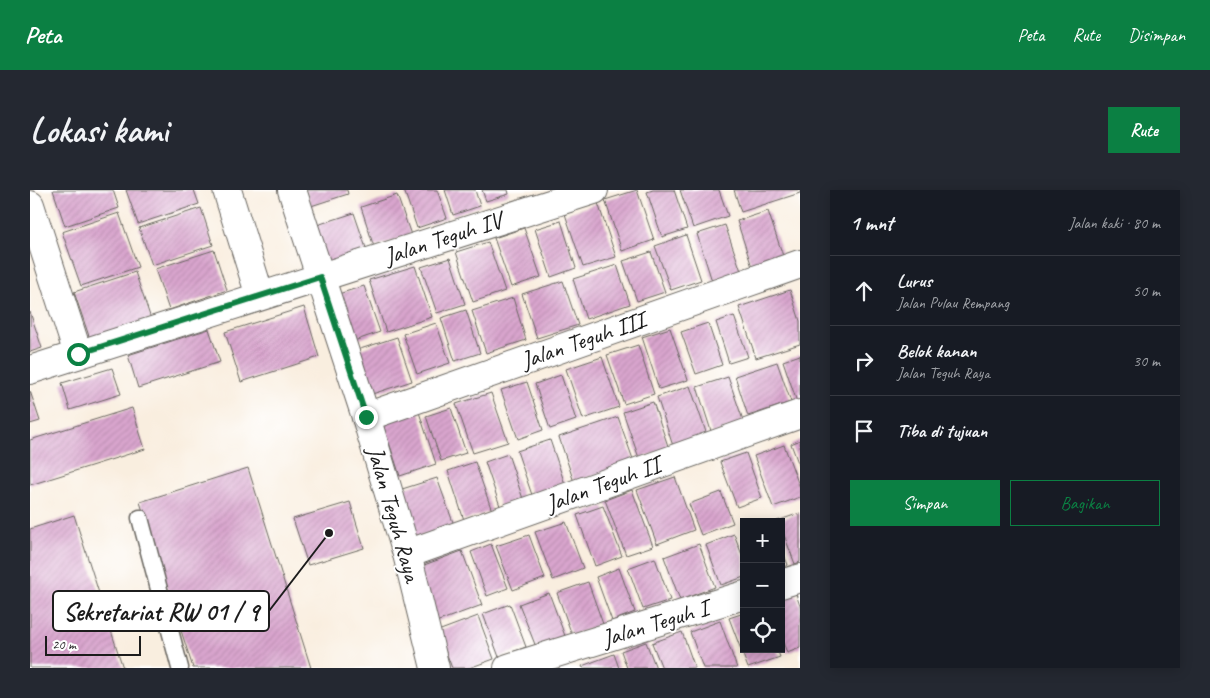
<!DOCTYPE html>
<html lang="id">
<head>
<meta charset="utf-8">
<style>
	:root { --surface:#171b24; --page:#242831; --text:#f1f3f6; --muted:#9ea1a6; --line:#363941; --accent:#0b8043 }
	body { margin:0; font-family:Caveat,sans-serif; background:var(--page); color:var(--text) }
	.controls { position:absolute; right:15px; bottom:15px; display:grid; overflow:hidden; border-radius:0px; box-shadow:0 2px 12px #0003 }
	.controls button { width:45px; height:45px; display:grid; place-items:center; padding:0; border:0; border-bottom:1px solid var(--line); background:var(--surface); color:var(--text); font:25px sans-serif }
	.scale { position:absolute; left:15px; bottom:12px; width:96px; box-sizing:border-box; padding-left:5px; border:2px solid #1c1c1c; border-top:0; font-size:14px; line-height:18px; white-space:nowrap; color:#1c1c1c; -webkit-text-stroke:4px #fff; paint-order:stroke }
	.stop { position:absolute; width:15px; height:15px; margin:-11px; border:4px solid #0b8043; border-radius:50%; background:#fff }
	.stop.end { background:#0b8043; border-color:#fff; box-shadow:0 1px 5px #0008 }
	.list { margin:0; padding:0; list-style:none }
	h2 { display:flex; justify-content:space-between; align-items:center; height:65px; margin:0; padding:0 20px; font-size:21px }
	h2 small { font-size:16px; font-weight:400; color:var(--muted) }
	.list li { display:grid; grid-template-columns:32px 1fr auto; gap:15px; align-items:center; box-sizing:border-box; height:70px; padding:0 20px; border-top:1px solid var(--line) }
	.list b { display:block; font-size:19px; white-space:nowrap }
	.list p { margin:0; font-size:16px; white-space:nowrap; color:var(--muted) }
	.list em { font-size:16px; font-style:normal; color:var(--muted) }
	.actions { display:flex; gap:10px; padding:15px 20px }
	.actions a { flex:1; padding:11px 0; border:1px solid var(--accent); border-radius:0px; text-align:center; font-size:18px; color:var(--accent) }
	.actions .main { background:var(--accent); color:#fff }
	.icon { flex:none; width:28px; height:28px; fill:none; stroke:currentColor; stroke-width:2; stroke-linecap:round; stroke-linejoin:round }
	.map { position:relative; flex:none; width:770px; height:478px; overflow:hidden; border-radius:0px }
	header { display:flex; align-items:center; gap:30px; box-sizing:border-box; height:70px; padding:0 25px; background:var(--accent); color:#fff }
	header strong { font-size:24px }
	nav { display:flex; gap:28px; margin-inline-start:auto; font-size:18px }
	.intro { display:flex; align-items:center; justify-content:space-between; box-sizing:border-box; height:120px; padding:0 30px }
	h1 { margin:0; font-size:35px }
	.button { padding:12px 22px; border-radius:0px; background:var(--accent); color:#fff; font-size:18px; font-weight:700 }
	main { display:flex; gap:30px; padding:0 30px }
	aside { flex:1; background:var(--surface); border-radius:0px; box-shadow:0 2px 12px #0003 }
	.map>svg:first-child { display:block }
</style>
</head>
<body>
<header>
<strong>Peta</strong>
<nav><a>Peta</a><a>Rute</a><a>Disimpan</a></nav>
</header>
<div class="intro"><h1>Lokasi kami</h1><a class="button">Rute</a></div>
<main>
<div class="map">
<svg width="770" height="478" viewBox="0 0 770 478">
	<defs>
		<pattern id="building-hatch" width="6" height="6" patternUnits="userSpaceOnUse" patternTransform="scale(1.25)"><rect width="6" height="6" fill="#d9a5ce"/><path d="M-1 1l2-2M0 6l6-6M5 7l2-2" fill="none" stroke="#ba8db0"/></pattern>
	</defs>
	<rect width="100%" height="100%" fill="#fff"/>
	<filter id="ink" filterUnits="userSpaceOnUse"><feTurbulence type="fractalNoise" baseFrequency=".02" numOctaves="2"/><feDisplacementMap in="SourceGraphic" scale="10" xChannelSelector="R" yChannelSelector="G"/><feConvolveMatrix kernelMatrix="1 2 1 2 8 2 1 2 1" color-interpolation-filters="sRGB"/></filter>
	<filter id="wash" filterUnits="userSpaceOnUse"><feTurbulence type="fractalNoise" baseFrequency=".0096" numOctaves="4" result="noise"/><feDisplacementMap in="SourceGraphic" scale="20" xChannelSelector="R" yChannelSelector="G"/><feGaussianBlur stdDeviation="1.12" result="paint"/><feColorMatrix in="noise" values="0 0 0 0 0 0 0 0 0 0 0 0 0 0 0 0 0 1.4 0 .05"/><feComposite in="paint" operator="in"/></filter>
	<g filter="url(#wash)">
		<rect width="100%" height="100%" fill="#f9eedf"/>
		<g id="blocks">
			<g fill="url(#building-hatch)">
				<polygon points="23,0 83,0 89,18 35,36"/>
				<polygon points="96,0 164,0 169,14 108,34"/>
				<polygon points="276,0 317,0 318,4 281,16"/>
				<polygon points="374,0 407,0 417,28 387,38"/>
				<polygon points="415,0 445,0 450,16 423,25"/>
				<polygon points="452,0 478,0 479,4 456,11"/>
				<polygon points="607,0 624,50 592,61 575,10"/>
				<polygon points="623,0 644,0 657,39 632,47 617,2"/>
				<polygon points="650,0 689,0 698,26 663,38"/>
				<polygon points="704,0 770,0 770,3 711,22"/>
				<polygon points="367,5 381,45 344,57 331,17"/>
				<polygon points="568,13 586,67 553,77 535,24"/>
				<polygon points="171,18 183,55 122,75 109,38"/>
				<polygon points="738,21 754,69 723,80 707,31"/>
				<polygon points="89,23 108,77 51,96 32,42"/>
				<polygon points="324,23 337,61 294,76 281,37"/>
				<polygon points="531,31 546,78 521,87 505,39"/>
				<polygon points="695,35 711,81 682,91 667,44"/>
				<polygon points="494,38 511,87 481,97 464,48"/>
				<polygon points="656,45 671,90 641,100 625,56"/>
				<polygon points="458,52 475,101 443,112 426,62"/>
				<polygon points="184,60 197,100 139,120 125,79"/>
				<polygon points="621,62 635,102 607,111 593,71"/>
				<polygon points="420,68 435,114 407,123 391,77"/>
				<polygon points="587,75 600,114 556,129 543,89"/>
				<polygon points="385,76 402,127 356,142 339,90"/>
				<polygon points="105,82 121,129 60,149 44,102"/>
				<polygon points="533,91 548,135 507,148 492,104"/>
				<polygon points="334,96 350,142 318,153 302,106"/>
				<polygon points="760,100 770,131 770,154 726,168 709,117"/>
				<polygon points="483,108 496,150 456,163 442,121"/>
				<polygon points="274,117 289,167 211,192 195,142"/>
				<polygon points="436,120 450,163 425,171 411,128"/>
				<polygon points="0,122 12,158 0,162"/>
				<polygon points="704,126 718,167 699,173 686,132"/>
				<polygon points="406,133 420,173 387,184 373,144"/>
				<polygon points="678,133 692,175 666,184 651,142"/>
				<polygon points="640,138 658,190 629,199 612,147"/>
				<polygon points="179,139 190,172 108,198 98,165"/>
				<polygon points="367,147 382,191 333,207 318,163"/>
				<polygon points="608,155 624,204 594,214 577,165"/>
				<polygon points="770,165 770,215 768,215 753,171"/>
				<polygon points="572,167 589,217 553,229 536,179"/>
				<polygon points="747,172 761,212 718,226 705,186"/>
				<polygon points="82,178 91,204 40,220 32,193"/>
				<polygon points="531,185 546,230 520,239 505,194"/>
				<polygon points="698,187 714,233 682,244 667,197"/>
				<polygon points="497,192 513,240 488,249 471,200"/>
				<polygon points="660,196 677,245 643,256 627,207"/>
				<polygon points="0,201 10,231 0,234"/>
				<polygon points="461,203 478,252 443,263 426,214"/>
				<polygon points="623,212 639,259 609,268 593,222"/>
				<polygon points="387,216 406,274 370,286 351,228"/>
				<polygon points="102,218 115,259 0,295 0,250"/>
				<polygon points="421,218 436,263 411,271 396,226"/>
				<polygon points="588,227 604,272 544,292 529,247"/>
				<polygon points="520,250 536,297 503,308 487,261"/>
				<polygon points="770,250 770,278 761,254"/>
				<polygon points="754,255 770,298 770,307 743,317 724,266"/>
				<polygon points="716,263 732,308 707,317 690,272"/>
				<polygon points="478,264 493,309 470,316 455,272"/>
				<polygon points="445,272 462,321 434,330 418,281"/>
				<polygon points="218,278 281,478 163,478 110,312"/>
				<polygon points="645,287 664,340 627,354 607,300"/>
				<polygon points="407,288 424,335 385,348 369,300"/>
				<polygon points="602,300 623,356 596,365 575,310"/>
				<polygon points="691,302 703,333 671,345 659,314"/>
				<polygon points="320,312 334,358 278,375 263,329"/>
				<polygon points="573,316 592,366 565,376 547,325"/>
				<polygon points="770,323 770,372 765,374 751,337 751,332 747,331"/>
				<polygon points="44,325 93,478 0,478 0,339"/>
				<polygon points="536,332 553,378 523,390 505,342"/>
				<polygon points="704,344 714,370 714,387 691,395 676,355"/>
				<polygon points="499,345 515,388 483,400 466,356"/>
				<polygon points="461,354 478,398 457,406 441,362"/>
				<polygon points="669,354 685,397 650,410 634,367"/>
				<polygon points="751,357 758,375 751,378"/>
				<polygon points="432,361 452,415 406,432 386,378"/>
				<polygon points="625,368 640,410 613,419 598,378"/>
				<polygon points="589,378 605,422 582,431 566,387"/>
				<polygon points="558,392 573,434 542,445 527,403"/>
				<polygon points="765,401 770,416 770,458 757,463 751,447 751,406"/>
				<polygon points="519,403 535,446 506,457 489,414"/>
				<polygon points="480,414 496,457 469,467 453,424"/>
				<polygon points="714,423 714,459 747,459 750,467 718,478 699,428"/>
				<polygon points="448,426 464,469 439,478 422,478 408,441"/>
				<polygon points="690,431 707,478 673,478 660,442"/>
				<polygon points="652,442 665,478 632,478 622,453"/>
				<polygon points="616,452 626,478 597,478 591,461"/>
				<polygon points="584,464 589,478 553,478 552,476"/>
			</g>
		</g>
	</g>
	<g filter="url(#ink)">
		<use href="#blocks" fill-opacity="0" stroke="#696660" stroke-width="1"/>
		<g fill="none" stroke-linecap="round" stroke-linejoin="round">
			<g stroke="#696660" stroke-width="19">
				<polyline id="service" points="110,328 150,478"/>
			</g>
			<g stroke="#696660" stroke-width="30">
				<g id="minor">
					<polyline points="197,0 230,106"/>
					<polyline points="262,0 336,227 377,364 405,478"/>
					<polyline points="0,15 48,164"/>
					<polyline points="0,180 564,0"/>
					<polyline points="336,227 770,74"/>
					<polyline points="377,364 770,224"/>
					<polyline points="751,394 770,388"/>
					<polyline points="478,478 714,405"/>
				</g>
			</g>
			<use href="#service" stroke="#fff" stroke-width="16"/>
			<use href="#minor" stroke="#fff" stroke-width="28"/>
		</g>
	</g>
	<g fill="none" stroke-linecap="round" stroke-linejoin="round" filter="url(#ink)">
		<polyline stroke="#0b8043" stroke-width="6" points="48,164 290,87 336,227"/>
	</g>
	<g text-anchor="middle" stroke-width="4" stroke-linejoin="round" paint-order="stroke">
		<g font-size="24" fill="#1c1c1c" stroke="#fff">
			<text transform="translate(413 48) rotate(-18)" y="8">Jalan Teguh IV</text>
			<text transform="translate(553 150) rotate(-19)" y="8">Jalan Teguh III</text>
			<text transform="translate(573 294) rotate(-20)" y="8">Jalan Teguh II</text>
			<text transform="translate(364 324) rotate(74)" y="8">Jalan Teguh Raya</text>
			<text transform="translate(625 433) rotate(-17)" y="8">Jalan Teguh I</text>
		</g>
	</g>
	<path fill="none" stroke="#1c1c1c" stroke-width="2" d="M299 343L239 421"/>
	<circle fill="#1c1c1c" stroke="#fff" stroke-width="2" cx="299" cy="343" r="5"/>
	<rect fill="#fff" stroke="#1c1c1c" stroke-width="2" x="23" y="401" width="216" height="40" rx="5"/>
	<g font-size="25" text-anchor="middle" font-weight="bold" fill="#1c1c1c">
		<text x="131" y="430">Sekretariat RW 01 / 9</text>
	</g>
</svg>
<div class="controls">
<button>+</button>
<button>−</button>
<button><svg class="icon" aria-label="locate" viewBox="0 0 24 24"><circle cx="12" cy="12" r="6"/><path d="M12 2v4M12 18v4M2 12h4M18 12h4"/></svg></button>
</div>
<div class="scale">20 m</div>
<div class="stop" style="left:48px;top:164px"></div>
<div class="stop end" style="left:336px;top:227px"></div>
</div>
<aside>
<h2>1 mnt<small>Jalan kaki · 80 m</small></h2>
<ul class="list">
<li><svg class="icon" aria-label="ahead" viewBox="0 0 24 24"><path d="M12 20V5M6 11l6-6 6 6"/></svg><div><b>Lurus</b><p>Jalan Pulau Rempang</p></div><em>50 m</em></li>
<li><svg class="icon" aria-label="right" viewBox="0 0 24 24"><path d="M7 20v-9h11M14 6l5 5-5 5"/></svg><div><b>Belok kanan</b><p>Jalan Teguh Raya</p></div><em>30 m</em></li>
<li><svg class="icon" aria-label="arrive" viewBox="0 0 24 24"><path d="M6 21V4h12l-3 4 3 4H6"/></svg><div><b>Tiba di tujuan</b></div></li>
</ul>
<div class="actions"><a class="main">Simpan</a><a>Bagikan</a></div>
</aside>
</main>
</body>
</html>
